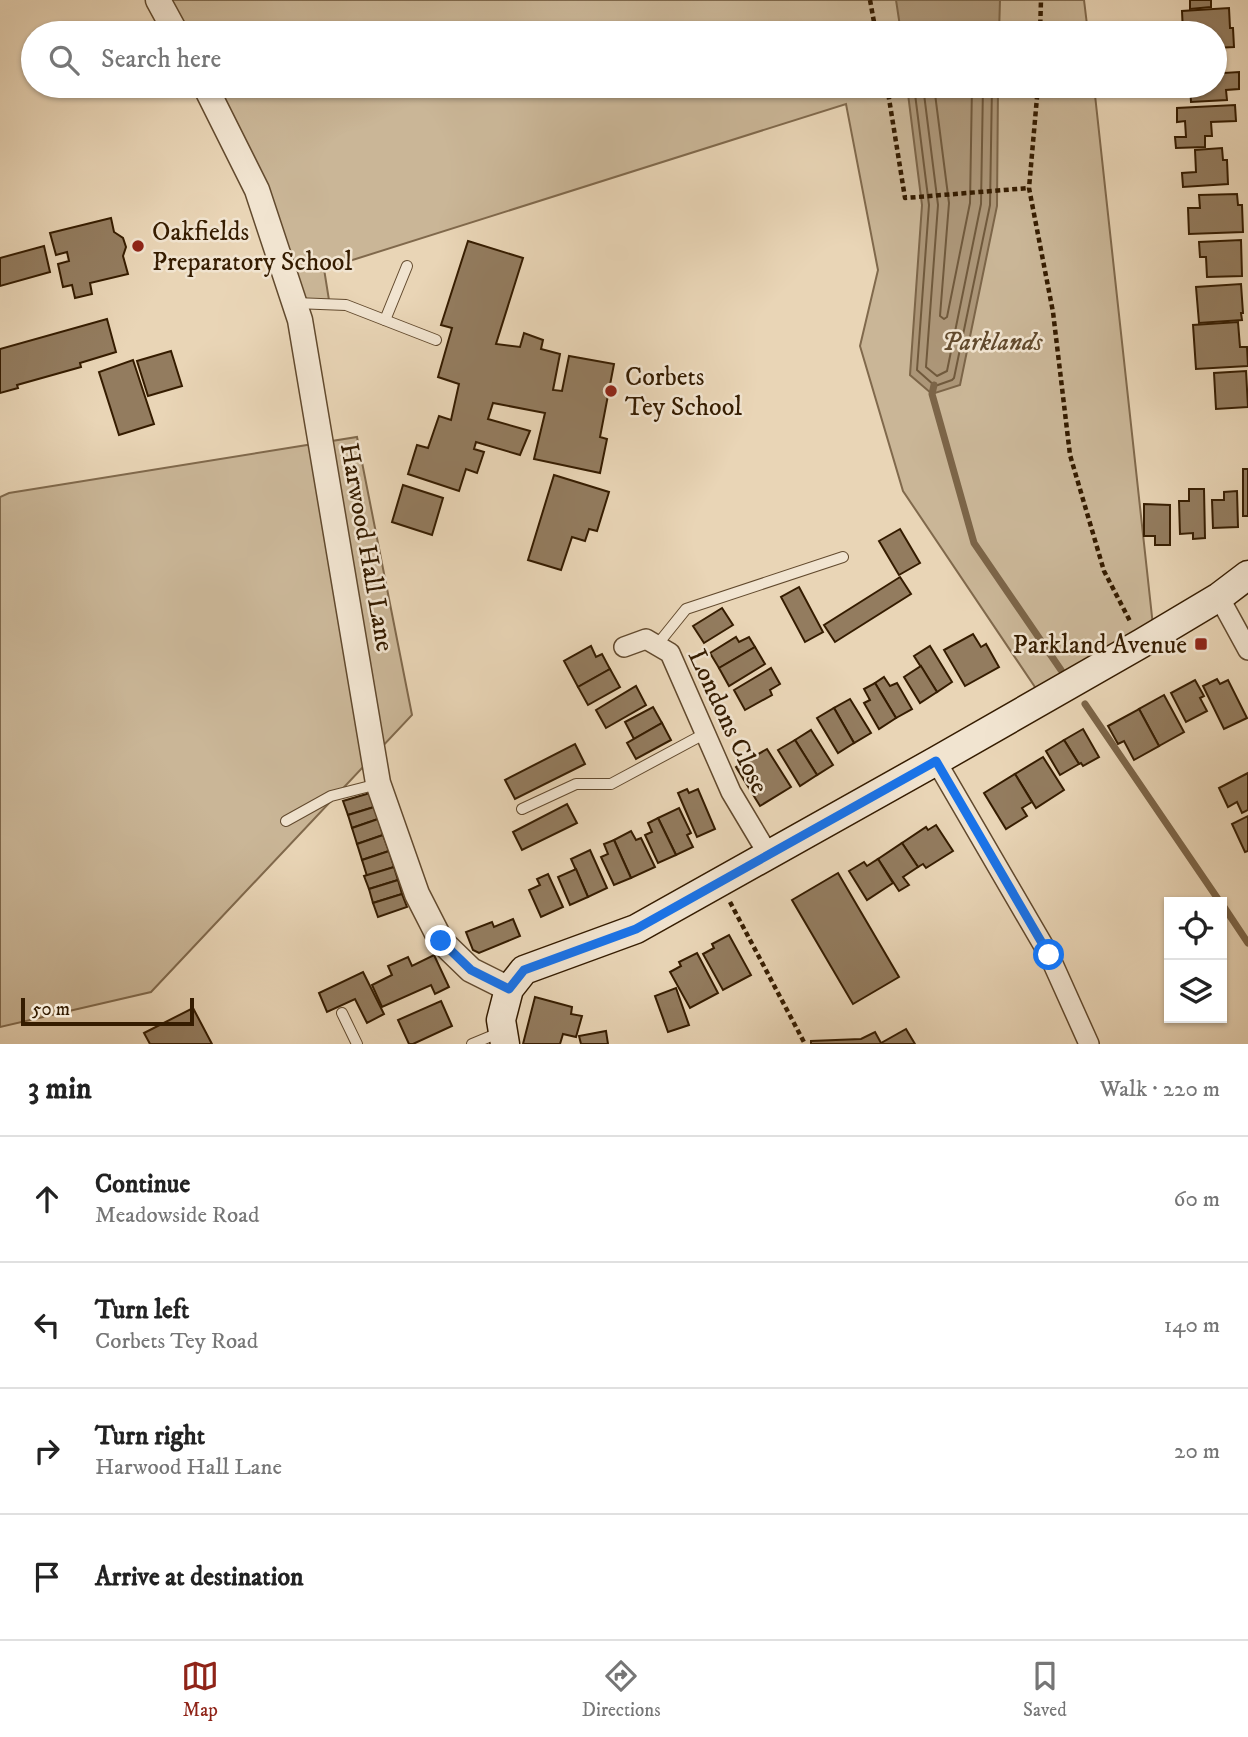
<!DOCTYPE html>
<html lang="en">
<head>
<meta charset="utf-8">
<style>
	:root { --surface:#fff; --page:#f2f2f2; --text:#222; --muted:#767676; --line:#e0e0e0; --accent:#8f2418 }
	body { margin:0; font-family:"IM FELL DW Pica",serif; background:var(--page); color:var(--text) }
	.controls { position:absolute; right:21px; bottom:21px; display:grid; overflow:hidden; border-radius:0px; box-shadow:0 2px 5px #0004 }
	.controls button { width:63px; height:63px; display:grid; place-items:center; padding:0; border:0; border-bottom:2px solid var(--line); background:var(--surface); color:var(--text); font:35px sans-serif }
	.scale { position:absolute; left:21px; bottom:18px; width:173px; box-sizing:border-box; padding-left:7px; border:4px solid #351c00; border-top:0; font-size:19px; line-height:24px; white-space:nowrap; color:#351c00; -webkit-text-stroke:5px #f1e4d0; paint-order:stroke }
	.stop { position:absolute; width:21px; height:21px; margin:-16px; border:5px solid #1a73e8; border-radius:50%; background:#fff }
	.stop.end { background:#1a73e8; border-color:#fff; box-shadow:0 2px 7px #0008 }
	.list { margin:0; padding:0; list-style:none }
	h2 { display:flex; justify-content:space-between; align-items:center; height:91px; margin:0; padding:0 28px; font-size:30px }
	h2 small { font-size:23px; font-weight:400; color:var(--muted) }
	.list li { display:grid; grid-template-columns:46px 1fr auto; gap:21px; align-items:center; box-sizing:border-box; height:126px; padding:0 28px; border-top:2px solid var(--line) }
	.list b { display:block; font-size:26px; white-space:nowrap }
	.list p { margin:0; font-size:23px; white-space:nowrap; color:var(--muted) }
	.list em { font-size:23px; font-style:normal; color:var(--muted) }
	.icon { flex:none; width:38px; height:38px; fill:none; stroke:currentColor; stroke-width:2; stroke-linecap:round; stroke-linejoin:round }
	.map { position:relative; flex:none; width:1248px; height:1044px; overflow:hidden }
	.search { position:absolute; background:var(--surface); box-shadow:0 2px 5px #0004; left:21px; right:21px; top:21px; height:77px; display:flex; align-items:center; gap:18px; box-sizing:border-box; padding:0 24px; border-radius:38px; color:var(--muted); font-size:26px }
	.sheet { height:595px; background:var(--surface) }
	nav { display:flex; justify-content:space-around; align-items:center; box-sizing:border-box; height:98px; border-top:2px solid var(--line); background:var(--surface); font-size:19px; color:var(--muted) }
	nav a { display:grid; justify-items:center; gap:4px }
	nav .on { color:var(--accent) }
	.map>svg:first-child { display:block }
</style>
</head>
<body>
<div class="map">
<svg width="1248" height="1044" viewBox="0 0 1248 1044">
	<rect width="100%" height="100%" fill="#e9d5b6"/>
	<filter id="stains"><feTurbulence type="fractalNoise" baseFrequency=".00286" numOctaves="4"/><feColorMatrix values="0 0 0 0 .2 0 0 0 0 .09 0 0 0 0 .02 0 0 0 .5 -.17"/></filter>
	<radialGradient id="worn" r=".72"><stop offset=".6" stop-color="#630" stop-opacity="0"/><stop offset="1" stop-color="#630" stop-opacity=".3"/></radialGradient>
	<g fill="#cab697" stroke="#80694c" stroke-width="2">
		<polygon points="158,0 1084,0 1088,33 176,33"/>
		<polygon points="205,86 1094,86 1154,635 1043,699 903,491 860,346 878,270 846,104 324,269 329,300 294,303"/>
		<polygon points="357,437 412,715 151,992 0,1027 0,497 9,493"/>
	</g>
	<g fill="#ac9678" stroke="#7c6548" stroke-width="2">
		<polygon points="896,0 1000,0 999,33 901,33"/>
		<polygon points="907,86 998,86 997,206 960,385 932,394 910,375 922,205"/>
	</g>
	<g fill="none" stroke-linecap="round" stroke-linejoin="round">
		<g stroke="#70593c" stroke-width="2">
			<polyline points="914,86 929,205 917,370 935,386 952,380 954,378 990,205 992,86"/>
			<polyline points="923,86 938,205 926,367 937,376 947,371 981,204 983,86"/>
			<polyline points="934,86 949,203 940,316 944,319 947,317 970,203 972,86"/>
		</g>
		<g stroke="#7c6548" stroke-width="7">
			<polyline points="934,385 932,394 974,543 1061,670"/>
			<polyline points="1085,704 1220,902"/>
			<polyline points="1222,904 1248,943"/>
		</g>
	</g>
	<g fill="#937c5f" stroke="#351c00" stroke-width="2">
		<polygon points="1190,0 1211,0 1211,7 1190,9"/>
		<polygon points="1229,8 1230,28 1233,28 1234,47 1215,48 1215,33 1183,33 1182,11"/>
		<polygon points="1215,53 1223,53 1224,73 1239,72 1239,89 1226,90 1227,100 1191,102 1190,86 1215,86"/>
		<polygon points="1235,105 1236,121 1211,122 1212,136 1205,136 1205,147 1176,148 1175,137 1186,137 1185,121 1177,122 1177,108"/>
		<polygon points="1222,148 1223,160 1227,160 1228,184 1183,187 1182,173 1196,172 1195,150"/>
		<polygon points="1237,194 1238,205 1242,205 1243,232 1189,234 1188,208 1200,208 1199,195"/>
		<polygon points="111,218 114,232 123,238 126,247 123,256 128,274 90,283 92,294 75,298 72,285 63,287 58,264 69,261 67,252 56,255 50,233"/>
		<polygon points="1241,240 1242,276 1207,277 1206,257 1200,257 1199,242"/>
		<polygon points="468,241 523,258 496,344 520,347 524,333 543,340 541,349 560,354 553,390 562,391 569,356 614,364 600,437 607,439 600,473 534,459 545,413 493,403 488,419 530,431 520,455 476,442 474,449 484,452 477,473 466,469 459,491 408,474 417,445 428,448 439,416 451,420 459,384 438,377 452,328 441,325"/>
		<polygon points="44,246 50,272 0,286 0,258"/>
		<polygon points="1241,284 1243,313 1241,313 1242,320 1199,323 1196,287"/>
		<polygon points="107,319 116,352 80,363 81,367 17,385 18,388 0,393 0,349"/>
		<polygon points="1238,322 1240,347 1247,347 1248,366 1196,369 1193,325"/>
		<polygon points="171,351 182,386 148,396 137,361"/>
		<polygon points="133,360 154,424 119,435 99,372"/>
		<polygon points="1246,371 1248,407 1216,409 1214,373"/>
		<rect x="1243" y="469" width="5" height="47"/>
		<polygon points="554,475 609,492 597,531 589,529 585,541 572,537 561,570 528,560"/>
		<polygon points="403,485 443,498 432,535 392,522"/>
		<polygon points="1189,489 1204,489 1205,538 1193,539 1193,533 1180,534 1179,501 1189,501"/>
		<polygon points="1237,491 1238,527 1213,528 1212,500 1224,500 1224,492"/>
		<polygon points="1144,504 1170,505 1170,545 1155,545 1155,536 1144,536"/>
		<polygon points="900,529 920,563 899,575 879,541"/>
		<polygon points="900,577 911,594 835,642 824,625"/>
		<polygon points="799,587 823,632 805,642 781,597"/>
		<polygon points="722,608 733,625 704,643 693,626"/>
		<polygon points="973,634 981,647 986,644 999,667 965,686 944,650"/>
		<polygon points="736,637 739,642 749,637 755,647 719,668 710,653"/>
		<polygon points="591,646 596,657 602,654 610,669 578,687 564,661"/>
		<polygon points="930,646 952,682 937,692 914,656"/>
		<polygon points="755,647 765,664 729,686 719,668"/>
		<polygon points="921,666 937,692 920,703 904,677"/>
		<polygon points="771,668 780,684 770,690 772,695 745,710 734,690"/>
		<polygon points="610,669 620,687 588,705 578,687"/>
		<polygon points="884,677 890,686 897,683 912,709 896,718 875,683"/>
		<polygon points="1217,679 1220,684 1228,680 1247,718 1224,729 1203,686"/>
		<polygon points="1195,680 1204,696 1200,698 1207,711 1186,722 1171,693"/>
		<polygon points="875,683 896,718 879,729 864,703 870,700 864,689"/>
		<polygon points="636,686 646,705 606,728 596,710"/>
		<polygon points="1164,695 1184,732 1159,746 1139,709"/>
		<polygon points="850,699 871,733 854,743 834,708"/>
		<polygon points="653,707 662,723 634,739 625,722"/>
		<polygon points="834,708 854,743 838,753 817,718"/>
		<polygon points="1139,709 1159,746 1134,760 1124,741 1118,744 1108,726"/>
		<polygon points="662,723 671,740 636,759 627,743"/>
		<polygon points="1083,729 1099,757 1083,766 1081,763 1079,764 1064,740"/>
		<polygon points="811,730 833,765 817,775 795,740"/>
		<polygon points="795,740 817,775 800,786 778,750"/>
		<polygon points="1064,740 1079,764 1060,775 1046,751"/>
		<polygon points="575,744 585,764 515,799 505,780"/>
		<polygon points="767,749 791,787 760,806 736,767"/>
		<polygon points="1043,757 1064,790 1036,808 1015,774"/>
		<polygon points="1248,773 1248,810 1242,813 1237,802 1228,807 1219,788"/>
		<polygon points="1015,774 1032,802 1022,808 1027,816 1006,829 984,793"/>
		<polygon points="687,789 689,793 698,789 715,829 697,837 678,793"/>
		<polygon points="370,793 374,807 348,815 343,801"/>
		<polygon points="567,804 577,823 522,850 513,832"/>
		<polygon points="374,807 378,819 352,828 348,815"/>
		<polygon points="679,808 691,833 687,835 693,847 676,855 658,818"/>
		<polygon points="1248,816 1248,851 1245,852 1232,824"/>
		<polygon points="658,818 676,855 658,863 645,835 652,832 648,823"/>
		<polygon points="378,819 383,835 357,844 352,828"/>
		<polygon points="936,825 953,851 926,868 923,864 918,867 902,843 926,827 928,830"/>
		<polygon points="631,831 636,840 641,838 655,867 631,878 614,840"/>
		<polygon points="383,835 389,851 362,860 357,844"/>
		<polygon points="614,840 631,878 614,885 601,857 608,854 604,844"/>
		<polygon points="902,843 918,867 903,877 909,885 899,891 878,859"/>
		<polygon points="590,850 607,888 588,897 571,859"/>
		<polygon points="389,851 394,867 367,876 362,860"/>
		<polygon points="878,859 893,883 867,900 849,871 864,862 867,866"/>
		<polygon points="394,867 398,880 369,889 364,876"/>
		<polygon points="576,869 588,897 570,905 558,877"/>
		<polygon points="838,873 899,977 853,1004 792,900"/>
		<polygon points="548,874 563,907 541,917 529,890 540,885 537,879"/>
		<polygon points="398,880 402,894 373,903 369,889"/>
		<polygon points="402,894 407,907 378,917 373,903"/>
		<polygon points="513,919 520,936 479,953 473,950 466,932 492,922 494,927"/>
		<polygon points="729,935 751,975 723,990 703,954 714,948 712,944"/>
		<polygon points="697,953 718,993 690,1008 670,972 681,966 679,962"/>
		<polygon points="434,955 449,987 435,994 431,985 382,1007 372,985 392,975 388,966 408,957 412,966"/>
		<polygon points="363,972 384,1014 367,1023 355,999 327,1012 319,993"/>
		<polygon points="676,988 689,1025 668,1032 655,996"/>
		<polygon points="535,997 572,1007 571,1014 582,1016 576,1037 563,1034 560,1044 523,1044"/>
		<polygon points="441,1001 452,1026 413,1044 409,1044 398,1020"/>
		<polygon points="193,1008 212,1044 150,1044 144,1033"/>
		<polygon points="906,1029 915,1044 811,1044 811,1041 861,1039 875,1032 881,1043"/>
		<polygon points="606,1031 608,1044 581,1044 579,1036"/>
	</g>
	<g fill="none" stroke-linecap="round" stroke-linejoin="round">
		<g stroke="#624a2e" stroke-width="12">
			<g id="service">
				<polyline points="295,303 346,305 436,340"/>
				<polyline points="385,320 407,266"/>
				<polyline points="657,645 686,609 843,557"/>
				<polyline points="522,809 576,784 611,784 706,733"/>
				<polyline points="286,821 331,796 378,784"/>
				<polyline points="342,1013 357,1044"/>
				<polyline points="472,1044 501,1032"/>
			</g>
		</g>
		<g stroke="#624a2e" stroke-width="22">
			<g id="minor">
				<polyline points="1219,597 1248,650"/>
				<polyline points="624,647 646,639 670,653 731,792 768,854"/>
				<polyline points="936,761 1049,955 1089,1044"/>
			</g>
		</g>
		<g stroke="#624a2e" stroke-width="27">
			<g id="tertiary">
				<polyline points="158,0 176,33"/>
				<polyline points="205,86 257,190 300,320 378,783 417,894 441,941 471,970 509,989"/>
			</g>
		</g>
		<g stroke="#351c00" stroke-width="31">
			<polyline id="secondary" points="505,1044 501,1020 509,989 524,970 636,929 936,761 1142,643 1219,597 1248,575"/>
		</g>
		<g stroke="#351c00" stroke-width="4.5" stroke-dasharray="5 3.5" stroke-linecap="butt">
			<polyline points="870,0 876,33"/>
			<polyline points="1040,33 1041,0"/>
			<polyline points="887,86 905,198 1029,188"/>
			<polyline points="1038,86 1029,188 1053,312 1070,455 1104,571 1131,623"/>
			<polyline points="730,902 805,1044"/>
		</g>
		<use href="#service" stroke="#f1e4d0" stroke-width="10"/>
		<use href="#minor" stroke="#f1e4d0" stroke-width="19"/>
		<use href="#tertiary" stroke="#f1e4d0" stroke-width="24"/>
		<use href="#secondary" stroke="#f1e4d0" stroke-width="28"/>
	</g>
	<g fill="none" stroke-linecap="round" stroke-linejoin="round">
		<polyline stroke="#1a73e8" stroke-width="9" points="441,941 471,970 509,989 524,970 636,929 936,761 1049,955"/>
	</g>
	<g fill="#8f2418" stroke="#f1e4d0" stroke-width="2.5">
		<circle cx="138" cy="246" r="7"/>
		<circle cx="611" cy="391" r="7"/>
		<rect x="1194" y="637" width="14" height="14" rx="3.5"/>
	</g>
	<g text-anchor="middle" stroke-width="5" stroke-linejoin="round" paint-order="stroke">
		<g font-size="26" fill="#351c00" stroke="#f1e4d0" text-anchor="start">
			<text x="152" y="240">Oakfields<tspan x="152" dy="30">Preparatory School</tspan></text>
			<text x="625" y="385">Corbets<tspan x="625" dy="30">Tey School</tspan></text>
			<text x="1187" y="653" text-anchor="end">Parkland Avenue</text>
		</g>
		<g font-size="26" font-style="italic" fill="#624a2d" stroke="#f1e4d0">
			<text x="992" y="350">Parklands</text>
		</g>
		<g font-size="26" fill="#351c00" stroke="#f1e4d0">
			<text transform="translate(368 547) rotate(80)" y="9">Harwood Hall Lane</text>
			<text transform="translate(729 721) rotate(65)" y="9">Londons Close</text>
		</g>
	</g>
	<rect width="100%" height="100%" filter="url(#stains)"/>
	<rect width="100%" height="100%" fill="url(#worn)"/>
</svg>
<div class="controls">
<button><svg class="icon" aria-label="locate" viewBox="0 0 24 24"><circle cx="12" cy="12" r="6"/><path d="M12 2v4M12 18v4M2 12h4M18 12h4"/></svg></button>
<button><svg class="icon" aria-label="layers" viewBox="0 0 24 24"><path d="M12 4l9 5-9 5-9-5zM3 14l9 5 9-5"/></svg></button>
</div>
<div class="scale">50 m</div>
<div class="stop" style="left:1049px;top:955px"></div>
<div class="stop end" style="left:441px;top:941px"></div>
<div class="search"><svg class="icon" aria-label="search" viewBox="0 0 24 24"><circle cx="10" cy="10" r="6"/><path d="M15 15l6 6"/></svg>Search here</div>
</div>
<section class="sheet">
<h2>3 min<small>Walk · 220 m</small></h2>
<ul class="list">
<li><svg class="icon" aria-label="ahead" viewBox="0 0 24 24"><path d="M12 20V5M6 11l6-6 6 6"/></svg><div><b>Continue</b><p>Meadowside Road</p></div><em>60 m</em></li>
<li><svg class="icon" aria-label="left" viewBox="0 0 24 24"><path d="M17 20v-9H6M10 6l-5 5 5 5"/></svg><div><b>Turn left</b><p>Corbets Tey Road</p></div><em>140 m</em></li>
<li><svg class="icon" aria-label="right" viewBox="0 0 24 24"><path d="M7 20v-9h11M14 6l5 5-5 5"/></svg><div><b>Turn right</b><p>Harwood Hall Lane</p></div><em>20 m</em></li>
<li><svg class="icon" aria-label="arrive" viewBox="0 0 24 24"><path d="M6 21V4h12l-3 4 3 4H6"/></svg><div><b>Arrive at destination</b></div></li>
</ul>
</section>
<nav>
<a class="on"><svg class="icon" aria-label="map" viewBox="0 0 24 24"><path d="M3 6l6-2 6 2 6-2v14l-6 2-6-2-6 2zM9 4v14M15 6v14"/></svg>Map</a>
<a><svg class="icon" aria-label="directions" viewBox="0 0 24 24"><path d="M12 3l9 9-9 9-9-9zM9 14v-3h6M13 9l2 2-2 2"/></svg>Directions</a>
<a><svg class="icon" aria-label="saved" viewBox="0 0 24 24"><path d="M7 4h10v16l-5-4-5 4z"/></svg>Saved</a>
</nav>
</body>
</html>
